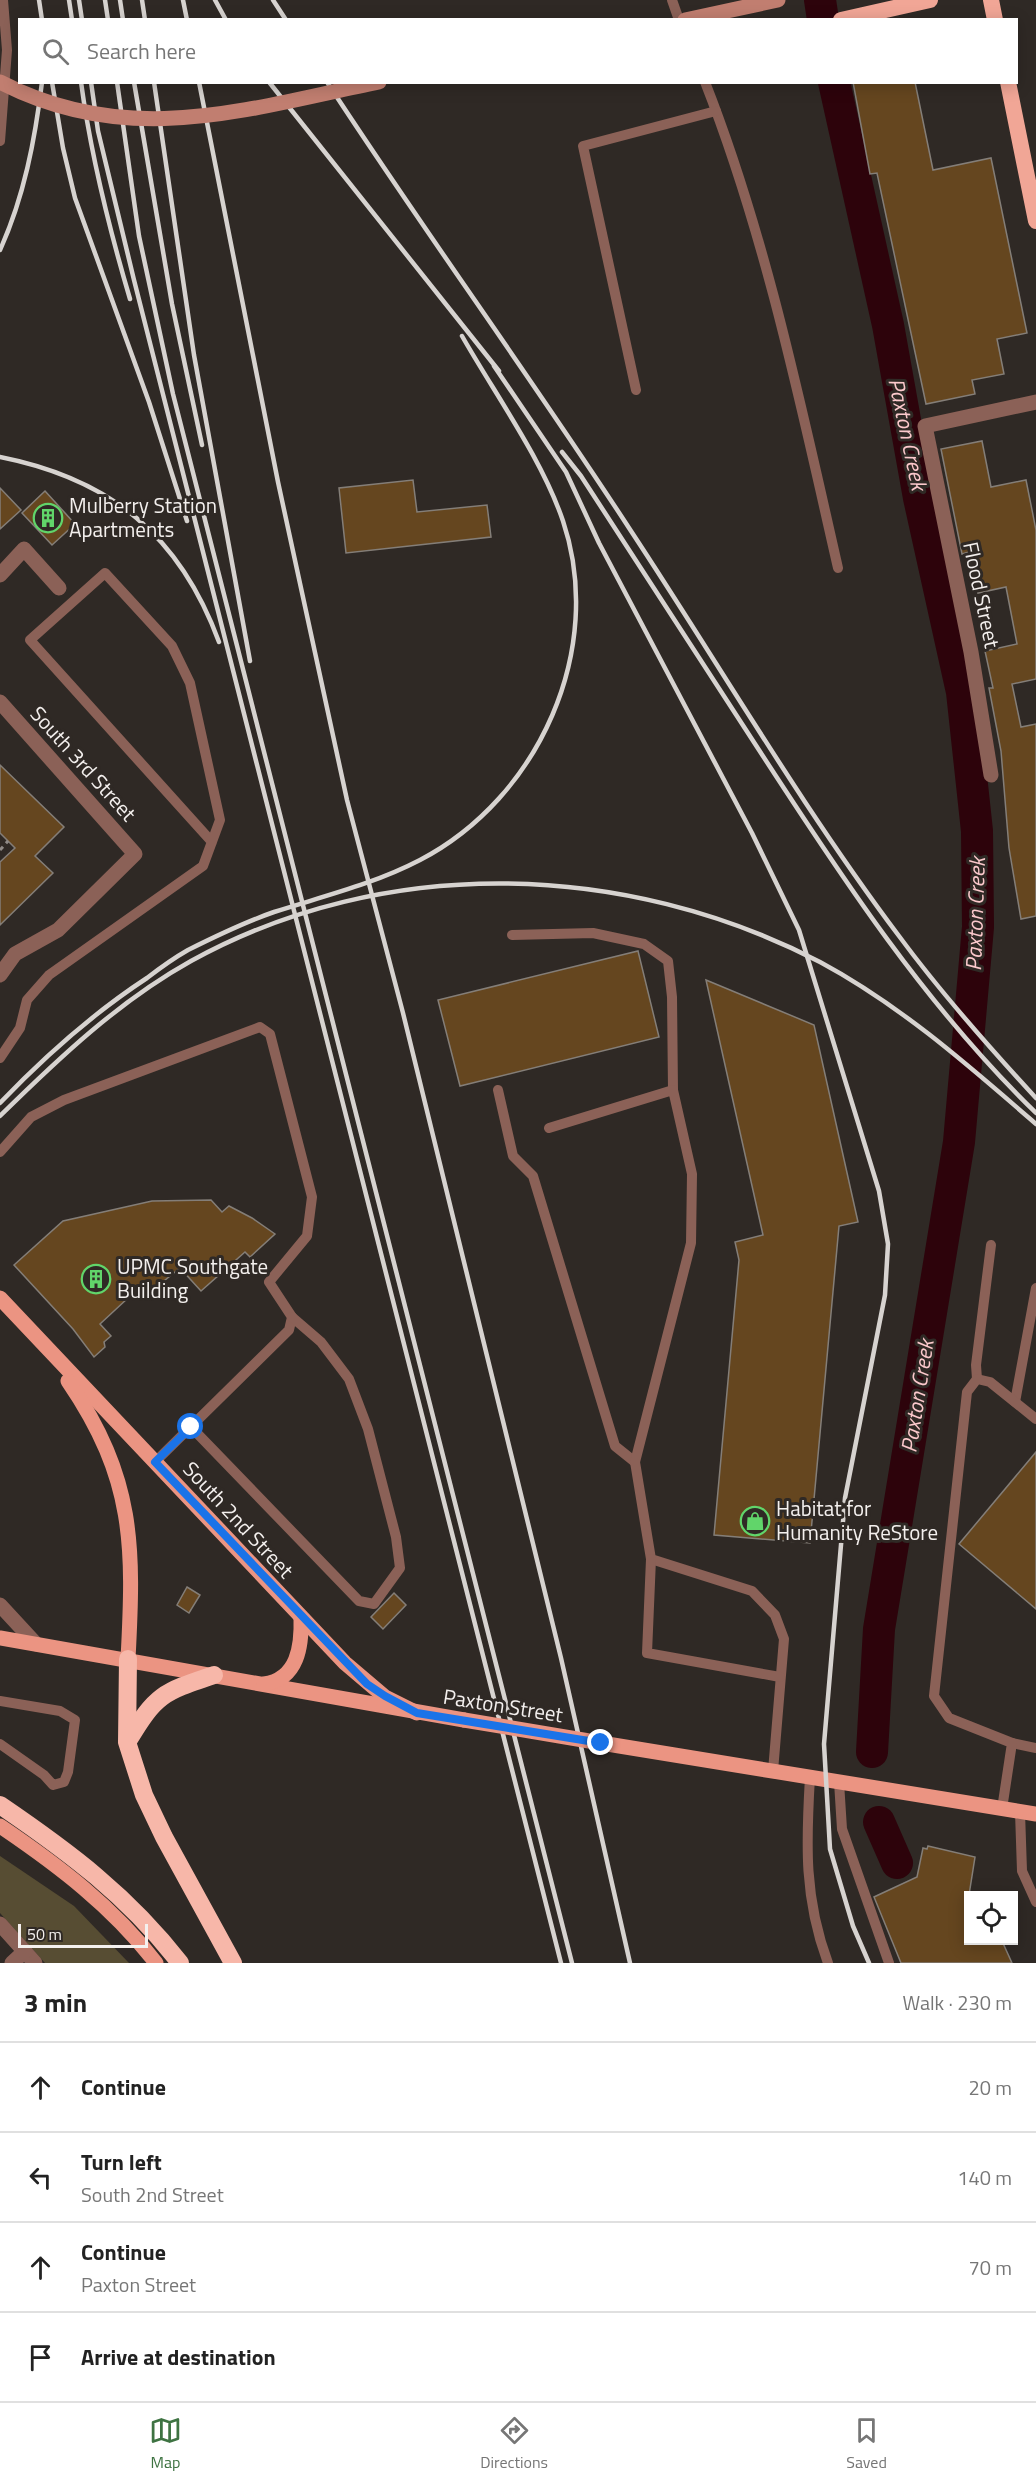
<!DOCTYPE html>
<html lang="en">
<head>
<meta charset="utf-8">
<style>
	:root { --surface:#fff; --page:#f6f6f6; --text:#222; --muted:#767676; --line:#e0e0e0; --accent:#3e7342 }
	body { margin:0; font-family:"Titillium Web",sans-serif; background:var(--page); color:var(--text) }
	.controls { position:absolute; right:18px; bottom:18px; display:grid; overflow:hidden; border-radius:0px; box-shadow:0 3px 15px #0003 }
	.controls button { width:54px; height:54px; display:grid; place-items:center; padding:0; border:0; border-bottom:2px solid var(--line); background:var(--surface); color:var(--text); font:30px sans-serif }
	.scale { position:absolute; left:18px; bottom:15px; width:130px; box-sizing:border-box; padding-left:6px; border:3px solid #f4f0ee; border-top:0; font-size:16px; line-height:21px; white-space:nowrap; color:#f4f0ee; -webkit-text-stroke:4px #2f2925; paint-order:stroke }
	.stop { position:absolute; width:18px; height:18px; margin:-14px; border:4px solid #1a73e8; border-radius:50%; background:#fff }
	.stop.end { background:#1a73e8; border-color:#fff; box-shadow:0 2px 6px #0008 }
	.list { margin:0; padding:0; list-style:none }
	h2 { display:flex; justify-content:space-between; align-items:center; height:78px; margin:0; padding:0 24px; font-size:26px }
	h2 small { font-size:20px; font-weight:400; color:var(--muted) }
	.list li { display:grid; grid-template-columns:39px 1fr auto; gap:18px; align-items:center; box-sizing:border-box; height:90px; padding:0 24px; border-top:2px solid var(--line) }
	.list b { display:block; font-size:22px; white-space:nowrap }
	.list p { margin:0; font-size:20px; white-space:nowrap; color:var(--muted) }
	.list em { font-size:20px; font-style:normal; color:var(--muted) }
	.icon { flex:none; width:33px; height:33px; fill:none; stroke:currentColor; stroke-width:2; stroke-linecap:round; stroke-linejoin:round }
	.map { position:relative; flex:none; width:1036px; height:1963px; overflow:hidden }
	.search { position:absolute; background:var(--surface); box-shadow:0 3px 15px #0003; left:18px; right:18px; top:18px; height:66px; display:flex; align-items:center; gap:15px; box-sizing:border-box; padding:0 21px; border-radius:0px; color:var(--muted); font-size:22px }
	.sheet { height:438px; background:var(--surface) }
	nav { display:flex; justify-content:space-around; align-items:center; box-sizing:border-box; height:84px; border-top:2px solid var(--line); background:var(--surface); font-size:16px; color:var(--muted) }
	nav a { display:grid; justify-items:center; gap:3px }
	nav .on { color:var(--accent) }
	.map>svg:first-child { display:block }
</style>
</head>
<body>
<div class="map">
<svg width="1036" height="1963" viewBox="0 0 1036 1963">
	<rect width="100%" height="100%" fill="#2f2925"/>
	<polygon fill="#574d33" points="0,1856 74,1906 129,1963 45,1963 0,1913"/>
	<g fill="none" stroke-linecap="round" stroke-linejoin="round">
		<g stroke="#2d030b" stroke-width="32">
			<polyline points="820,0 823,20"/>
			<polyline points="834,82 888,325 919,498 962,692 977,831 978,927 959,1142 879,1629 872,1752"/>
			<polyline points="879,1822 897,1863"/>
		</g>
	</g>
	<g fill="#65461f" stroke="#847e78" stroke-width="1.5">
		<polygon points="853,82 915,82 933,170 991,158 1027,333 997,339 1004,374 972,380 975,394 926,404 877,173 870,174"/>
		<polygon points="982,441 991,487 1026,480 1036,530 1036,679 1012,684 1021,727 1036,724 1036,916 1021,919 1009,848 1001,751 989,688 993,688 985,651 1017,644 1006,587 978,593 969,552 962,554 941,449"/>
		<polygon points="413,480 417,512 487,505 491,537 346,553 339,488"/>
		<polygon points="0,488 21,510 0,529"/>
		<polygon points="45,491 75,524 52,545 22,513"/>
		<polygon points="0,765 64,827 35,856 53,873 0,925 0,862 15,848 0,833"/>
		<polygon points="638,951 659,1037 460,1086 438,1000"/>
		<polygon points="706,980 814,1025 858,1222 839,1226 810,1543 714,1535 739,1260 735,1242 763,1235"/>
		<polygon points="211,1200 222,1212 229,1206 252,1218 275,1234 250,1257 245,1252 201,1291 180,1268 149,1293 142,1285 100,1324 111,1336 104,1342 105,1347 94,1357 73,1329 14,1265 63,1221 152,1201"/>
		<polygon points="1036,1452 1036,1609 959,1544"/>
		<polygon points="187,1587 200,1595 189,1613 177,1605"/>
		<polygon points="394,1593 406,1605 383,1629 371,1617"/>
		<polygon points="928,1846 975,1857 969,1895 969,1941 1002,1941 1012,1963 901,1963 874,1897 917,1877 923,1848 927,1849"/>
	</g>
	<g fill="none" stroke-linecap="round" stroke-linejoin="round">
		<polyline stroke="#908b88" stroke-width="3" stroke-dasharray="4.5 4.5" stroke-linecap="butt" points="0,850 8,841"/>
		<g stroke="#8b6157" stroke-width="10">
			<polyline points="672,0 679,20"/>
			<path d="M705,82c61,155 96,324 133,486"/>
			<polyline points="0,141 7,50 3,0"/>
			<polyline points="636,390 583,146 716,111"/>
			<polyline points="512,935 593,933 644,944 668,961 672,997 673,1090"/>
			<polyline points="0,1058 20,1028 27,1000 49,975 203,866 220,820 190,683 172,646 105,573 30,640 212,842"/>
			<polyline points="498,1090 513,1156 533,1176 615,1446 635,1462"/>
			<polyline points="549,1128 673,1090 692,1174 691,1243 635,1462 651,1559 752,1591 775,1615 784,1639 773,1771"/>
			<polyline points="0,1152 31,1117 64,1100 260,1027 270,1034 312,1197 307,1236 269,1282 292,1317 289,1330 155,1462"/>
			<polyline points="977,1379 976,1365 991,1245"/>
			<polyline points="1015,1402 1036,1288"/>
			<polyline points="191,1427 359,1601 374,1604 400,1568 396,1537 368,1429 349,1379 321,1342 292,1317"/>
			<polyline points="651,1559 647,1653 780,1677"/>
			<polyline points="0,1701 60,1711 75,1720 68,1772 64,1782 53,1785 44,1775 0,1744"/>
			<polyline points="1012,1743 1036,1748"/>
			<path d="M810,1777c-4,67 -6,122 18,186"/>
			<polyline points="839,1782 842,1829 889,1963"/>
			<polyline points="1002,1809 1012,1743 949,1718 934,1696 967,1392 977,1379 990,1382 1036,1419"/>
			<polyline points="1020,1812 1022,1871 1036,1902"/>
		</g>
		<g stroke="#8b6157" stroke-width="15">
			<polyline points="0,575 24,549 59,588"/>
			<polyline points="0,702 135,854 58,930 15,954 0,975"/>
			<polyline points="991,775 971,652 925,426 1036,402"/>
			<polyline points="0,1605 36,1644"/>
			<polyline points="0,1924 35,1963"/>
			<polyline points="12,1963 25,1951"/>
		</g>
		<polyline stroke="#c17e70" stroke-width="15" points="685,20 778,0"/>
		<g stroke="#eb9482" stroke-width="15">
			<polyline points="0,1298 345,1663 385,1697 417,1713"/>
			<path d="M68,1381c67,98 66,165 60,278"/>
			<polyline points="0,1638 464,1720"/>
			<path d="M264,1684c34,-5 38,-38 37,-67"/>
			<polyline points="601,1743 1036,1814"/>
			<path d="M0,1826c59,40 113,81 156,137"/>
		</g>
		<g stroke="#f1a696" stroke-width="16">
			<polyline points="991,0 995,20"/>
			<polyline points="841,20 930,0"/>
			<polyline points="1008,82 1036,221"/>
		</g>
		<g stroke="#f7b7a9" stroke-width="18">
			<polyline points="128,1659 127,1742 144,1795 164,1837 233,1963"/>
			<path d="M128,1741c28,-47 35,-49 86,-66"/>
			<path d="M0,1805c69,47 128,91 180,158"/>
		</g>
		<g stroke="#d7d3d0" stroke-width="4.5">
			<polyline points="39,0 42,20"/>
			<polyline points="69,0 72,20"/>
			<polyline points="79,0 82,20"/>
			<polyline points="105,0 108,20"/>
			<polyline points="120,0 123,20"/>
			<polyline points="142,0 145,20"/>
			<polyline points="183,0 187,20"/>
			<polyline points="215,0 226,20"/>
			<polyline points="273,0 286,20"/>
			<polyline points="52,82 63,148 75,198 149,402 187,521"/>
			<path d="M81,82c10,74 28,146 49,217"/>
			<polyline points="91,82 98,131 134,280 561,1963"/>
			<polyline points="117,82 139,236 173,394 572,1963"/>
			<polyline points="134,82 172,304 202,445"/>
			<polyline points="154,82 194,355 250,661"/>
			<polyline points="199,82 278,482 347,800 403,1013 561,1658 630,1963"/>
			<polyline points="269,82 499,371"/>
			<path d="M327,82c99,152 206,298 304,449 89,135 171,276 268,405 42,57 89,110 137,162"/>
			<path d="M0,250c24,-53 35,-110 42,-168"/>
			<polyline points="494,366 566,472 599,543 752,833 799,930 879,1191 888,1244 885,1295 845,1498 824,1744 830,1849 853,1926 869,1963"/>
			<path d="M562,452l19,24c59,91 119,182 178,274 83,128 167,256 277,363"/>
			<path d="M0,457c111,22 180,79 219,185"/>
			<path d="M0,1103c45,-47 92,-89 147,-125 13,-10 27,-20 41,-28 28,-14 57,-28 86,-38 50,-16 100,-28 146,-52 119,-62 186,-211 143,-339 -21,-62 -68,-127 -101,-185"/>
			<path d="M0,1116c59,-58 119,-115 191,-155 194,-107 434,-100 629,1 80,43 148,103 216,162"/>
		</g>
		<path stroke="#c17e70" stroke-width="15" d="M0,82c129,67 247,27 379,0"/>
		<polyline stroke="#eb9482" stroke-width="15" points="464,1720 601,1743"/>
	</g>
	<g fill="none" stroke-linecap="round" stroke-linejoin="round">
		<polyline stroke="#1a73e8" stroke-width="8" points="191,1427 155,1462 367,1684 385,1696 417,1713 601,1743"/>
	</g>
	<defs>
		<g id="building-ring" transform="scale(1.5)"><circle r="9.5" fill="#2f2925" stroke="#61d56a" stroke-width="1.5"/><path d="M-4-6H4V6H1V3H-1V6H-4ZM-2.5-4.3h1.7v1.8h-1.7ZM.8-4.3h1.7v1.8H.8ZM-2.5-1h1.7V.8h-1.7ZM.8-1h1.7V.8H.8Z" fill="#61d56a"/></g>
		<g id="shop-ring" transform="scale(1.5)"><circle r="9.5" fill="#2f2925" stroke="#61d56a" stroke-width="1.5"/><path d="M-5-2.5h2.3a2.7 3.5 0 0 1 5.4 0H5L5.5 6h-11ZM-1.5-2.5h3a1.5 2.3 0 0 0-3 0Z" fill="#61d56a"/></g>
	</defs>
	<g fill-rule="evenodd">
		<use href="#building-ring" x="48" y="518"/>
		<use href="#building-ring" x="96" y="1279"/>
		<use href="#shop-ring" x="755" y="1521"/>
	</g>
	<g text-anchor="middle" stroke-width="6" stroke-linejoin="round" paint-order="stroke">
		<g font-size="21" fill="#f4f0ee" stroke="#2f2925" text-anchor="start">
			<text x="69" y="513">Mulberry Station<tspan x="69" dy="24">Apartments</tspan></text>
			<text x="117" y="1274">UPMC Southgate<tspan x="117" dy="24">Building</tspan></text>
			<text x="776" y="1516">Habitat for<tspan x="776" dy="24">Humanity ReStore</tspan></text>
		</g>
		<g font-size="21" fill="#f4f0ee" stroke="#2f2925">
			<text transform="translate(981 595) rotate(78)" y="7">Flood Street</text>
			<text transform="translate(83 764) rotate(48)" y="7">South 3rd Street</text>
			<text transform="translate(238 1520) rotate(47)" y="7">South 2nd Street</text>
			<text transform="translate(503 1706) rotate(9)" y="7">Paxton Street</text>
		</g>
		<g font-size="22" font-style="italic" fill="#fcc9cc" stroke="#2f2925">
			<text transform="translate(908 434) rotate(78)" y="8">Paxton Creek</text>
			<text transform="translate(975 914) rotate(-88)" y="8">Paxton Creek</text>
			<text transform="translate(917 1396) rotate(-81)" y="8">Paxton Creek</text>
		</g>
	</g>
</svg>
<div class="controls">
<button><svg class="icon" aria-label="locate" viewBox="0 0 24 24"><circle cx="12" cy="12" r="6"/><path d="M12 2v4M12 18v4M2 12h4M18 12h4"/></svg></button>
</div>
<div class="scale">50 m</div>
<div class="stop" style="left:191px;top:1427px"></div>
<div class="stop end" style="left:601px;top:1743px"></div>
<div class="search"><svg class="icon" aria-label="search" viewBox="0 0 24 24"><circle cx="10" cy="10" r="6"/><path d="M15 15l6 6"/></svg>Search here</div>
</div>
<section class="sheet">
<h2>3 min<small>Walk · 230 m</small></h2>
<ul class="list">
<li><svg class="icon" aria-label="ahead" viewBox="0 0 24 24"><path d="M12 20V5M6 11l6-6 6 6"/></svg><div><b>Continue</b></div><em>20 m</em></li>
<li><svg class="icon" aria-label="left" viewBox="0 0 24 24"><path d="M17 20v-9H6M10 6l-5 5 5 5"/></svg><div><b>Turn left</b><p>South 2nd Street</p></div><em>140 m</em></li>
<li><svg class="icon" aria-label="ahead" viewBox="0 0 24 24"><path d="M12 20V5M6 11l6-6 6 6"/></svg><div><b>Continue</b><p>Paxton Street</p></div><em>70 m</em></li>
<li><svg class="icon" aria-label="arrive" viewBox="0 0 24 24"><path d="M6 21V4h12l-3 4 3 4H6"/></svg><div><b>Arrive at destination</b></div></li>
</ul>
</section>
<nav>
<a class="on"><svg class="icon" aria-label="map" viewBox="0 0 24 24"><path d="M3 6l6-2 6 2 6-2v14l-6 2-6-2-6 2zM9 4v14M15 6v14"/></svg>Map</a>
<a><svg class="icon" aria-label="directions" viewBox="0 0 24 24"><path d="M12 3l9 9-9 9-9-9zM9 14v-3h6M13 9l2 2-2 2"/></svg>Directions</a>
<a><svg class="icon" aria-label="saved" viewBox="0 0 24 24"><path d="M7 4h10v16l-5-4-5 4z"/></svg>Saved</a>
</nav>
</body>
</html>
